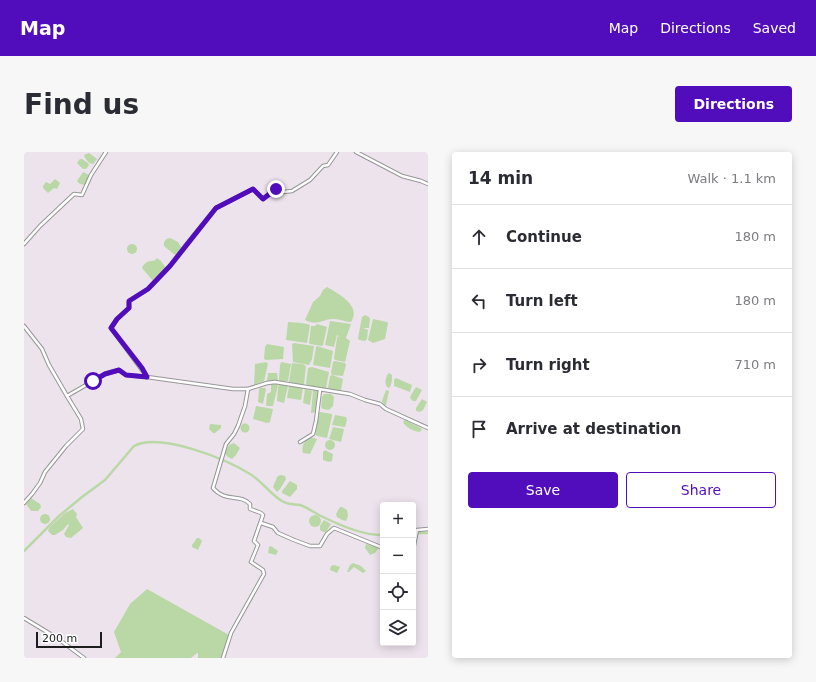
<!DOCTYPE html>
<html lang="en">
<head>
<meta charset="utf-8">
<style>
	:root { --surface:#fff; --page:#f7f7f7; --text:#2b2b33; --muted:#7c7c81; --line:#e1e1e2; --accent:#510dbc }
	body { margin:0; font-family:"DejaVu Sans",sans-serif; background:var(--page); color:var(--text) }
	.controls { position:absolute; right:12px; bottom:12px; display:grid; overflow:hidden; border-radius:4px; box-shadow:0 2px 10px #0003 }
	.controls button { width:36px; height:36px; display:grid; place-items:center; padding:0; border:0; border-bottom:1px solid var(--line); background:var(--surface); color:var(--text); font:20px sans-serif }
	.scale { position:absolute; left:12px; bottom:10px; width:66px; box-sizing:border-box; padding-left:4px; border:2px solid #1d1d1d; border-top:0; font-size:11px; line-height:14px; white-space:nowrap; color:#1d1d1d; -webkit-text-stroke:3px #fff; paint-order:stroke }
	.stop { position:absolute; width:12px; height:12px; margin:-9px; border:3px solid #510dbc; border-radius:50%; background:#fff }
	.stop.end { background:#510dbc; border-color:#fff; box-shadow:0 1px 4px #0008 }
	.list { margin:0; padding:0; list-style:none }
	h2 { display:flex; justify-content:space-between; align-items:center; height:52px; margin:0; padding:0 16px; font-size:17px }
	h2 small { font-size:13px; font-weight:400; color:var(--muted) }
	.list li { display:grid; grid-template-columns:26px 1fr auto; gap:12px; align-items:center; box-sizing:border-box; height:64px; padding:0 16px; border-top:1px solid var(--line) }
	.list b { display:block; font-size:15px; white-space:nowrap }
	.list em { font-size:13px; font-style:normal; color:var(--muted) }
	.actions { display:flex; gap:8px; padding:12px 16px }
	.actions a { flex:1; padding:9px 0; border:1px solid var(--accent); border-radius:4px; text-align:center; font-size:14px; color:var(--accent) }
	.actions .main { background:var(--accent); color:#fff }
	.icon { flex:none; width:22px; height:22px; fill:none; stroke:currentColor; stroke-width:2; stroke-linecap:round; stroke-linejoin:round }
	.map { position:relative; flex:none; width:404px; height:506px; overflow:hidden; border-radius:4px }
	header { display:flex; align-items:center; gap:24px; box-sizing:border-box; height:56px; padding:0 20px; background:var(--accent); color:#fff }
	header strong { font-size:19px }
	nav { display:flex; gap:22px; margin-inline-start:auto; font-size:14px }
	.intro { display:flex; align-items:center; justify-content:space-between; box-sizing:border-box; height:96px; padding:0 24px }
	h1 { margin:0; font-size:28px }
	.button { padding:10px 18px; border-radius:4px; background:var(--accent); color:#fff; font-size:14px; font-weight:700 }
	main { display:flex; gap:24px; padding:0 24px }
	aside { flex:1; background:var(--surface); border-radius:4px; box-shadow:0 2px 10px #0003 }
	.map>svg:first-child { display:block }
</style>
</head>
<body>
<header>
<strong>Map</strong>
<nav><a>Map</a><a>Directions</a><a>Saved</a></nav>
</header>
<div class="intro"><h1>Find us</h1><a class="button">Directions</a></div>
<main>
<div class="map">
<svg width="404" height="506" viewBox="0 0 404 506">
	<rect width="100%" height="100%" fill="#ede3ed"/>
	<g fill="#b9d8a6">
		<path d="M65,1l8,6 -4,5c-4,0 -8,-5 -9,-9z"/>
		<polygon points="56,7 58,7 64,11 65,13 62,17 59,17 53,11"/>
		<polygon points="59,20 65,23 61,33 56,32 53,29"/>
		<polygon points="31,27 36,31 33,37 30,36 24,41 19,36 19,34 22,30 26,32"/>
		<path d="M146,86l8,4 3,5 -4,7 -2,1 -11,-9c-1,-4 2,-8 6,-8z"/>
		<circle cx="108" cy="97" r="5"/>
		<path d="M133,106l4,3 5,7 -13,13 -11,-13c2,-5 7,-8 12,-7z"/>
		<path d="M303,135c12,7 35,19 24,35 -6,0 -11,-3 -17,-3 -11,-1 -15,8 -29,1l8,-18 7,-6 3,-6z"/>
		<polygon points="341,163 345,165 346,167 345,176 339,176 344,178 343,187 341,189 335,188 334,186 338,165"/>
		<polygon points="349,167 363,170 364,171 361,187 349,191 344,188"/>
		<polygon points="306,169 327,172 322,186 326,189 321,210 311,208 310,206 313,186 314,184 317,185 313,183 310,195 301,193"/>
		<path d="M264,170c8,1 14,0 22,3l-3,18 -21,-3z"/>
		<polygon points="293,172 303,175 299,193 298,194 286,192 285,191 287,174 291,174"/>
		<polygon points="270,191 290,194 288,207 285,213 269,210 268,192"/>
		<polygon points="243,192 260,195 259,207 242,208 240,207 241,195"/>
		<polygon points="293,194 309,199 306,216 289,213 292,195"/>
		<polygon points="311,209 321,211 322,213 319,224 308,223 319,227 317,238 315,239 305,237 304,236 306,224 308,223 307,221 309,210"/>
		<polygon points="242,210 244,212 240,229 230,233 231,212"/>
		<polygon points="257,210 267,212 264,229 256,229 255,227 256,213"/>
		<polygon points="268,211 278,212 282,214 280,232 278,234 265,230"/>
		<path d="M288,215l17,5 -3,16c-5,1 -16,0 -20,-4l2,-16z"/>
		<polygon points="244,221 253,221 254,229 243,229"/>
		<path d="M365,221l3,2c0,4 0,10 -3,13l-2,-1c-3,-4 -1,-12 2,-14z"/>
		<polygon points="372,226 388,233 386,240 370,234 370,228"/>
		<polygon points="250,231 254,233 249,254 242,254 243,242 247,240 247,232"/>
		<polygon points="256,232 264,234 260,251 253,249 254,235"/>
		<polygon points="265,234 279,236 277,248 263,246"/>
		<polygon points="392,235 398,238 392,249 389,249 386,246 387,243"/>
		<polygon points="236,236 241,236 242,237 239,252 234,250 235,238"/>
		<polygon points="281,237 288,239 286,253 279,251"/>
		<polygon points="290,238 294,239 295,241 292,260 287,261 289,239"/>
		<polygon points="362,238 365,239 362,253 360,253 358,249"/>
		<polygon points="307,242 310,245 309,254 305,258 299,257 297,255 298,245 300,242"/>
		<polygon points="398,247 403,250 399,258 396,260 392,259 392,256"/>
		<polygon points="232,254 249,257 246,270 243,271 229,267"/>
		<polygon points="296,260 308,262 308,264 303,286 293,284 291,282 294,261"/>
		<polygon points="311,263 322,265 323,268 321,275 308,273"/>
		<path d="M381,268l16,8 1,2 -3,2c-5,-1 -15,-5 -16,-11z"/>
		<circle cx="221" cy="276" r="4.5"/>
		<polygon points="186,272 197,273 197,276 191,281 189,281 185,277"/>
		<polygon points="309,275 320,277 317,290 305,287"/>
		<path d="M286,285l7,2 -7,15 -7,-1c-2,-7 1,-12 7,-16z"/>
		<circle cx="306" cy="293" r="5"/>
		<polygon points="210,291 216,296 212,303 208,307 204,305 200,301 205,293"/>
		<polygon points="301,298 309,302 308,309 305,310 299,308 299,300"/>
		<polygon points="256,323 261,324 262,327 256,337 253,340 249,335 253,325"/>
		<polygon points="266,329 273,333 273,337 266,345 258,341 258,339"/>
		<polygon points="7,346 16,352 17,355 14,359 7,359 2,352"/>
		<polygon points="316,355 318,355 323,358 324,364 322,369 318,368 313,365 312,362"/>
		<polygon points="49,357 53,362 52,365 59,376 47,386 42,385 40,382 45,373 44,372 39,378 31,383 28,383 24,379 25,376 41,361"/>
		<circle cx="21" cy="367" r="5"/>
		<circle cx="291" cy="369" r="6"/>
		<polygon points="300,368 307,372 302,380 299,380 296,378 296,374"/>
		<polygon points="173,386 175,386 178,389 174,398 168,395 168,393"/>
		<polygon points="342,392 353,395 354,397 351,401 346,403 341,396"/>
		<polygon points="247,394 254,399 252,403 244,401 245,395"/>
		<polygon points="329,411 337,414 342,419 339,421 330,415 325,420 323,420 326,413"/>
		<polygon points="310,413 316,415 313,421 306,418 307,414"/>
		<polygon points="123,437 205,483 197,506 174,506 174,501 173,501 167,506 91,506 97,500 90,480 106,452"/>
	</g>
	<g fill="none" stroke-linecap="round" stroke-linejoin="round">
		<g stroke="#b9d8a6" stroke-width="2.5">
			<polyline points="392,381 404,381"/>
			<path d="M0,399l35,-35 23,-19 23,-17 29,-34c26,-14 92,13 116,28 12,7 20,20 32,27 6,4 12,3 18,4 7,2 13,7 19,10 18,9 44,21 64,20"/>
		</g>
		<g stroke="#979797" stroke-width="4.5">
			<g id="minor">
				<polyline points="332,0 378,24 397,29 404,32"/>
				<polyline points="0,92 16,74 50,42 58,43 67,23 82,0"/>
				<polyline points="0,174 18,197 25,213 43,244 81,222 95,218 102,223 123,225 209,237 224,237 243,231 251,230 326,242 341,248 356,252 362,257 404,276"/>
				<polyline points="123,225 87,176 93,167 105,156 105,149 124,137 146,114 161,94 192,56 229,37 239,47 254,34 259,40 268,39 286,28 299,14 304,13 313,0"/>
				<polyline points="276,290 289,282 292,269 296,238"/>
				<polyline points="0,351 8,342 16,331 21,320 42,294 59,277 57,267 43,244"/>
				<polyline points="237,371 249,375 254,381 270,388 286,394 296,394 303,382 310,376 359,396"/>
				<polyline points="389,398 393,378 404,377"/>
				<polyline points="0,466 33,486 60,506"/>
				<path d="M199,506l8,-25 33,-59 -1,-4 -12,-8 7,-17 -4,-4 9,-26 -2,-2 -11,-4v-5c-11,-11 -24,-1 -37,-16l13,-44 8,-10 4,-8 7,-20 3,-17"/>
			</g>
		</g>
		<use href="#minor" stroke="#fff" stroke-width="2.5"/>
	</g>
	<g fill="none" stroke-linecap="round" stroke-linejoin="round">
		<polyline stroke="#510dbc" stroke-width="5" points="69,229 81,222 95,218 102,223 123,225 118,216 87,176 93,167 105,156 105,149 124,137 146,114 192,56 229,37 239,47 252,37"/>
	</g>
</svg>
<div class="controls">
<button>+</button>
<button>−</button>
<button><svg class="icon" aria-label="locate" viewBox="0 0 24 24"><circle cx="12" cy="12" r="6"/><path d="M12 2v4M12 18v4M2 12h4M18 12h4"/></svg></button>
<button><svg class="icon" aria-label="layers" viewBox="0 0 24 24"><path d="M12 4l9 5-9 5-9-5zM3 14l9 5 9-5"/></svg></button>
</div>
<div class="scale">200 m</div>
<div class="stop" style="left:69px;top:229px"></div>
<div class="stop end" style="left:252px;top:37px"></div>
</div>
<aside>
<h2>14 min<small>Walk · 1.1 km</small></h2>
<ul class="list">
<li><svg class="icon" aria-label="ahead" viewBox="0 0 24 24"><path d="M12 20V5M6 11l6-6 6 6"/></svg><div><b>Continue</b></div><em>180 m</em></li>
<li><svg class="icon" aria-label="left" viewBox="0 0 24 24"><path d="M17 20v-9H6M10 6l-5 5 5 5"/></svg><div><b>Turn left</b></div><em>180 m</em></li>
<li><svg class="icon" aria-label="right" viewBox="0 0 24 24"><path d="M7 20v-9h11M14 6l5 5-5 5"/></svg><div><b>Turn right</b></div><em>710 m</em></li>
<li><svg class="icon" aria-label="arrive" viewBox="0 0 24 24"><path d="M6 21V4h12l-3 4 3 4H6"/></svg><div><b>Arrive at destination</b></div></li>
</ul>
<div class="actions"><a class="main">Save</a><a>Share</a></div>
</aside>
</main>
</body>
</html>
